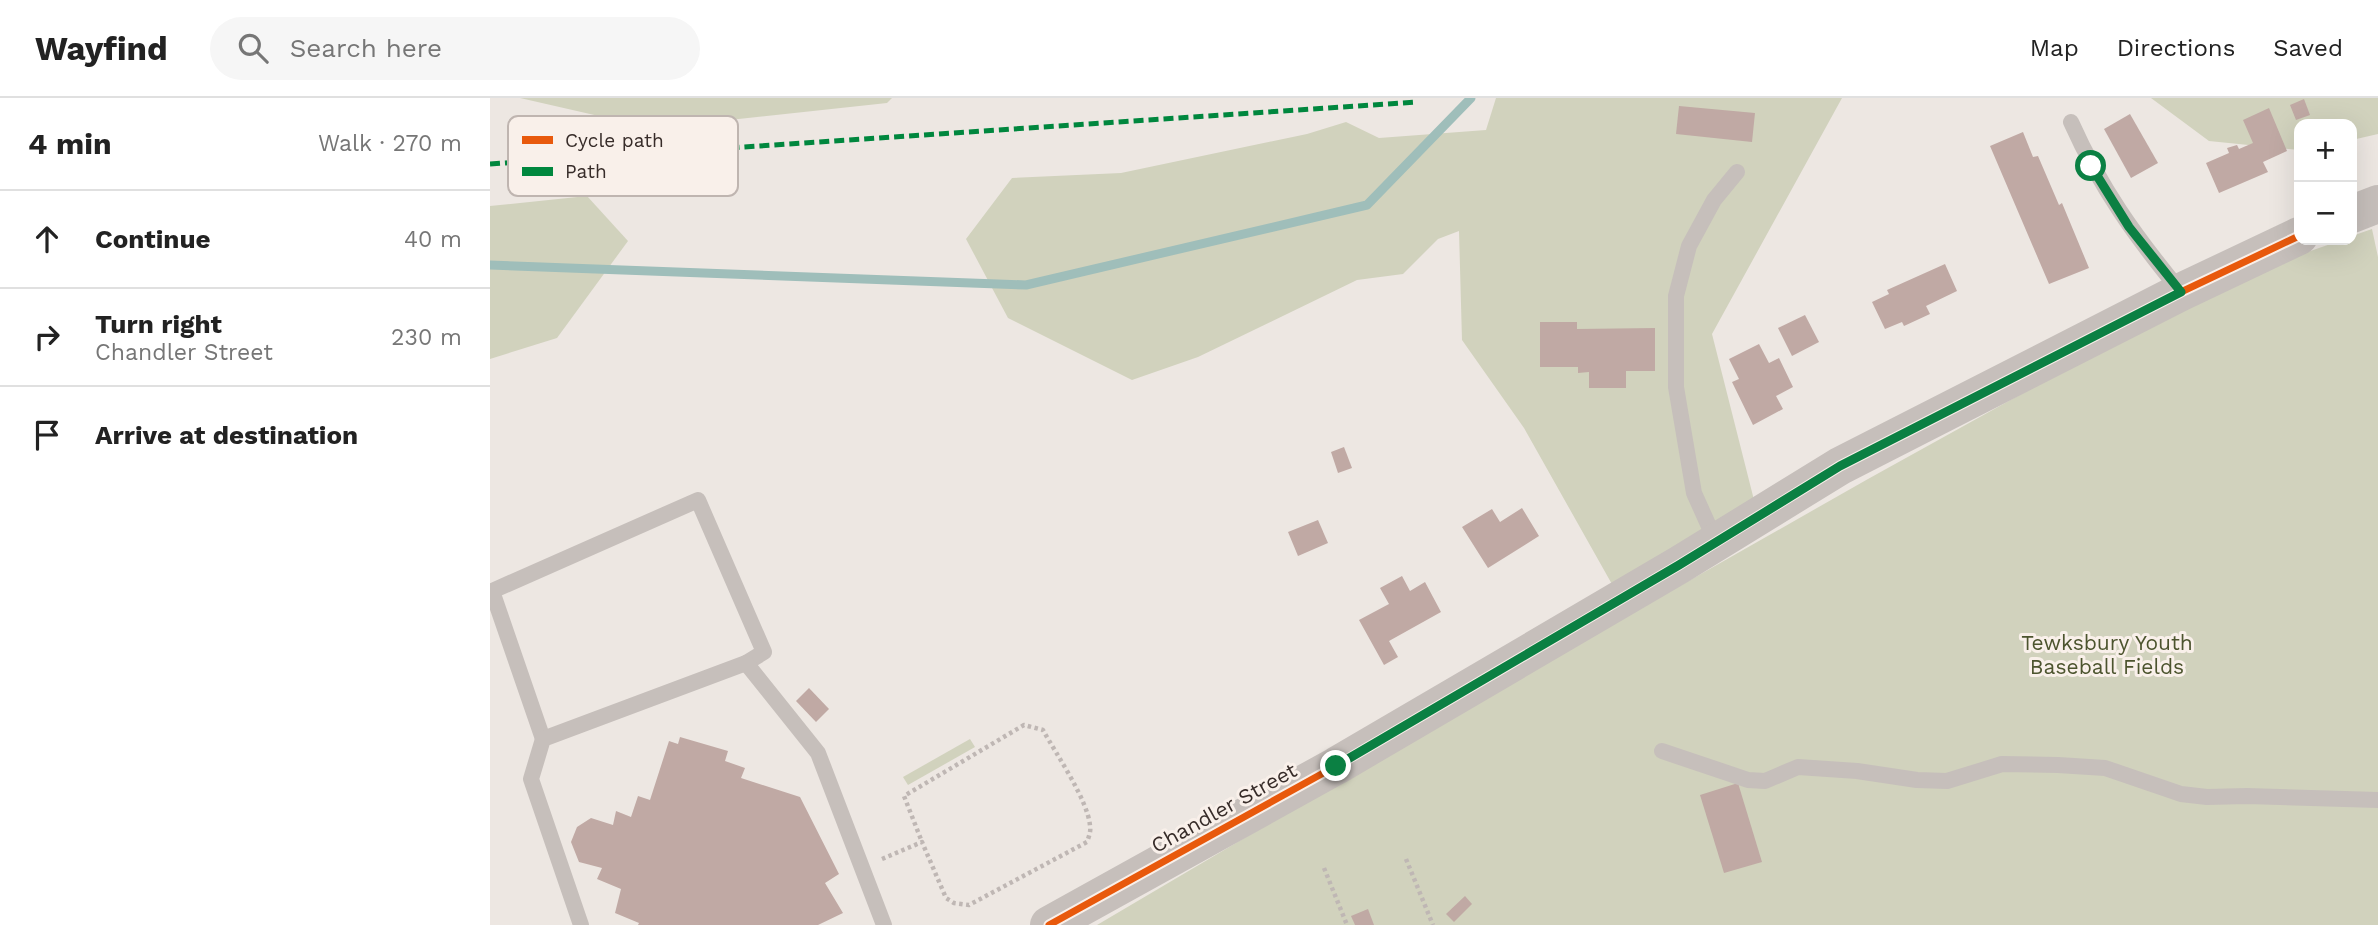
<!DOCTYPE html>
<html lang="en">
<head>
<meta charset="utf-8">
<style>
	:root { --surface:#fff; --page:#f6f6f6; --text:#222; --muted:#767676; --line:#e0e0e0 }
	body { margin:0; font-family:"Work Sans",sans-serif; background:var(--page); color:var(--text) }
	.controls { position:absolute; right:21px; top:21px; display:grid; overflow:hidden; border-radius:14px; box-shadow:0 7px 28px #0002 }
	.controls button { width:63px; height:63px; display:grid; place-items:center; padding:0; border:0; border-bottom:2px solid var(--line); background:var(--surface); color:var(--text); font:35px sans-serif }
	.stop { position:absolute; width:21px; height:21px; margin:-16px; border:5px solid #0b8043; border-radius:50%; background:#fff }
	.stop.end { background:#0b8043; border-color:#fff; box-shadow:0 2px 7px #0008 }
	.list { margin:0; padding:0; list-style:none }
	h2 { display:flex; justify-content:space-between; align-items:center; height:91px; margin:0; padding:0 28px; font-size:30px }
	h2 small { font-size:23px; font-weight:400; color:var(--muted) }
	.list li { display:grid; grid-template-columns:46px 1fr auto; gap:21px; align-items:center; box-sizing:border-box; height:98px; padding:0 28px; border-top:2px solid var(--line) }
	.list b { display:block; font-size:26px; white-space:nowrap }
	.list p { margin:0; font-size:23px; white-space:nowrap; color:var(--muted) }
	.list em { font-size:23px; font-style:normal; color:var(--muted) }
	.icon { flex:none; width:38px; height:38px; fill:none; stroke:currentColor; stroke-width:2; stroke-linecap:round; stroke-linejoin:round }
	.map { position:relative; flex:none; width:1888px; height:827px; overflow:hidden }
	header { display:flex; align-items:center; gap:42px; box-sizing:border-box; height:98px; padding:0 35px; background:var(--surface); border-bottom:2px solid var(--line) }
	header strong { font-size:33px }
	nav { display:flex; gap:38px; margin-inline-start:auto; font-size:24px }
	.search { width:490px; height:63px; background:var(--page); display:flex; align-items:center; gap:18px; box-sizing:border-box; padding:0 24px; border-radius:38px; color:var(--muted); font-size:26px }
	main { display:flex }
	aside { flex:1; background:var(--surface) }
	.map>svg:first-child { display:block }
</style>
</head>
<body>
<header>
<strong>Wayfind</strong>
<div class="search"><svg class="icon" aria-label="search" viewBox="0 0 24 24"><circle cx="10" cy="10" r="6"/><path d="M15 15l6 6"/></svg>Search here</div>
<nav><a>Map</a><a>Directions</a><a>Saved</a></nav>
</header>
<main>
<aside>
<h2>4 min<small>Walk · 270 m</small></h2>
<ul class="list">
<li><svg class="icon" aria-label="ahead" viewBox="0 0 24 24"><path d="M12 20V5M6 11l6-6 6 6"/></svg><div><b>Continue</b></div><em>40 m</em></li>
<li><svg class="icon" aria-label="right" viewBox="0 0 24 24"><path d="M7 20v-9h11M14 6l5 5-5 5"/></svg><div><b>Turn right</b><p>Chandler Street</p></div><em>230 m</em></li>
<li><svg class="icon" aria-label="arrive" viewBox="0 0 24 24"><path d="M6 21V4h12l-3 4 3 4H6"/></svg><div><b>Arrive at destination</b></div></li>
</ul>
</aside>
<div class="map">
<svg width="1888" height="827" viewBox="0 0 1888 827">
	<rect width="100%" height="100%" fill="#ede7e2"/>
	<g fill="#d1d2bd">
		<polygon points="30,0 402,0 397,5 184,28 135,24"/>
		<polygon points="1006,0 1352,0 1222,236 1264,402 1123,488 1034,330 972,242 969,133 948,141 913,176 867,182 708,259 642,282 518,220 476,141 522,80 631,75 817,36 856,24 889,40 996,32"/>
		<polygon points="1661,0 1888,0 1888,36 1862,42 1862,26 1809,26 1809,52 1719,43"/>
		<polygon points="97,98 138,143 67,240 0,261 0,108"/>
		<polygon points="1882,131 1888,159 1888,827 607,827 968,614 1378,381 1737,182 1852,142 1862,142 1862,138"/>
		<polygon points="480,641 485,649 418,687 413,679"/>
	</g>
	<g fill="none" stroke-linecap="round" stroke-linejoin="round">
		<polyline stroke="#9fbeba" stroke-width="9" points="0,167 536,187 877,107 981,0"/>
	</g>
	<g fill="#c0a9a4">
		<polygon points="1814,1 1820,17 1806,22 1800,7"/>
		<polygon points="1189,8 1265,15 1262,44 1186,36"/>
		<polygon points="1779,10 1797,53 1773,64 1778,74 1729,95 1716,65 1739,55 1737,50 1747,47 1749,51 1763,45 1753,22"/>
		<polygon points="1640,16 1668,65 1641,80 1614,31"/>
		<polygon points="1533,34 1543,59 1548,58 1569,107 1572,105 1599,170 1559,186 1500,48"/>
		<polygon points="1455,166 1467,193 1436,208 1440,216 1414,228 1412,224 1395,231 1382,204 1399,196 1397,192"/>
		<polygon points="1315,217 1329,244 1302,258 1288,230"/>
		<polygon points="1050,224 1087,224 1087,231 1165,230 1165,273 1136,273 1136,290 1099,290 1099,274 1088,275 1088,269 1050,269"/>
		<polygon points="1269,246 1279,265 1289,260 1303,289 1286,298 1293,311 1263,327 1242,284 1249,281 1239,261"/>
		<polygon points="854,349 862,370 848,375 841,354"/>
		<polygon points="1032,410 1049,438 998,470 972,429 1002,411 1010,424"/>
		<polygon points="828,422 838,445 808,458 798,434"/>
		<polygon points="912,478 920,493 935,484 951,514 899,543 908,559 894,567 869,522 899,506 890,490"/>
		<polygon points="319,590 339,611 326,624 306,603"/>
		<polygon points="190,639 238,653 235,663 255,670 251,680 310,699 349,776 335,785 353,815 328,827 148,827 149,825 125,815 131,791 107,781 112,770 89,764 81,744 87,729 101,720 123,727 126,713 141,719 148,698 160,702 179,643 188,646"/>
		<polygon points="1248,685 1272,764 1234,775 1210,697"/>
		<polygon points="975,798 982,806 964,824 956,816"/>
		<polygon points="878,811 884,827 865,827 861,818"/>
	</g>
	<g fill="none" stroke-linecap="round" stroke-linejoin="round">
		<g stroke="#bfb7b4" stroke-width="4.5" stroke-dasharray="3.5 3.5" stroke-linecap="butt">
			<path d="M392,761l40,-17 24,56 8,5 15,2 118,-63c2,-6 4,-10 3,-16 -2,-26 -34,-72 -47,-96l-19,-5 -120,71 18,46"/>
			<polyline points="916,761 943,827"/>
			<polyline points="834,770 857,827"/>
		</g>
		<g stroke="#c6bfbb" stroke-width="16">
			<path d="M1581,24c30,67 64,114 110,170"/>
			<polyline points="1226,444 1204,395 1186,289 1186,198 1199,148 1224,102 1247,74"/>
			<polyline points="53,641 2,493 208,402 274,554 256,565"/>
			<polyline points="1172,653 1258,682 1275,683 1308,669 1367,673 1427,682 1457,683 1512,666 1568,667 1615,670 1691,696 1717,699 1757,698 1888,702"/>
			<polyline points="91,827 41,681 53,641 256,565 328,655 394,827"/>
		</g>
		<g stroke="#c6bfbb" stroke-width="38">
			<polyline points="1862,116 1888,106"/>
			<polyline points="559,827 846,668 1189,467 1350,368 1691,194 1809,138"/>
		</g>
		<polyline stroke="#00873e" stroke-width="5" stroke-dasharray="10 5" stroke-linecap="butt" points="0,66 927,4"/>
		<g stroke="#f9f0ea" stroke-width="11">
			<polyline id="cycleway" points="559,827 846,668 1189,467 1350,368 1691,194 1809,138"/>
		</g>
		<use href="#cycleway" stroke="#e8590c" stroke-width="7"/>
	</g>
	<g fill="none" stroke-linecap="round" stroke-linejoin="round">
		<polyline stroke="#0b8043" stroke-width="9" points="846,668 1189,467 1350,368 1691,194 1639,129 1601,68"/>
	</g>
	<g text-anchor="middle" stroke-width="6" stroke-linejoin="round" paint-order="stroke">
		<g font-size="21" fill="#4c542e" stroke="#f9f0ea">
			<text x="1617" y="552">Tewksbury Youth<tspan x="1617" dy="24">Baseball Fields</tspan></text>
		</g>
		<g font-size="21" fill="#372c29" stroke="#f9f0ea">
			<text transform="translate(734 710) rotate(-29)" y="7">Chandler Street</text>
		</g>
	</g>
	<rect x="18" y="18" width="230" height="80" rx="10" fill="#f9f0ea" stroke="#bfb5b0" stroke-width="2"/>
	<rect x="32" y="38" width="31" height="8" fill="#e8590c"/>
	<rect x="32" y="69" width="31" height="9" fill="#00873e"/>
	<g font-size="19" fill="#372c29">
		<text x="75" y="49">Cycle path</text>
		<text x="75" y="80">Path</text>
	</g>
</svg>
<div class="controls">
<button>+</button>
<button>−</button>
</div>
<div class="stop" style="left:1601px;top:68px"></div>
<div class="stop end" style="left:846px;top:668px"></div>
</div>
</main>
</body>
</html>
